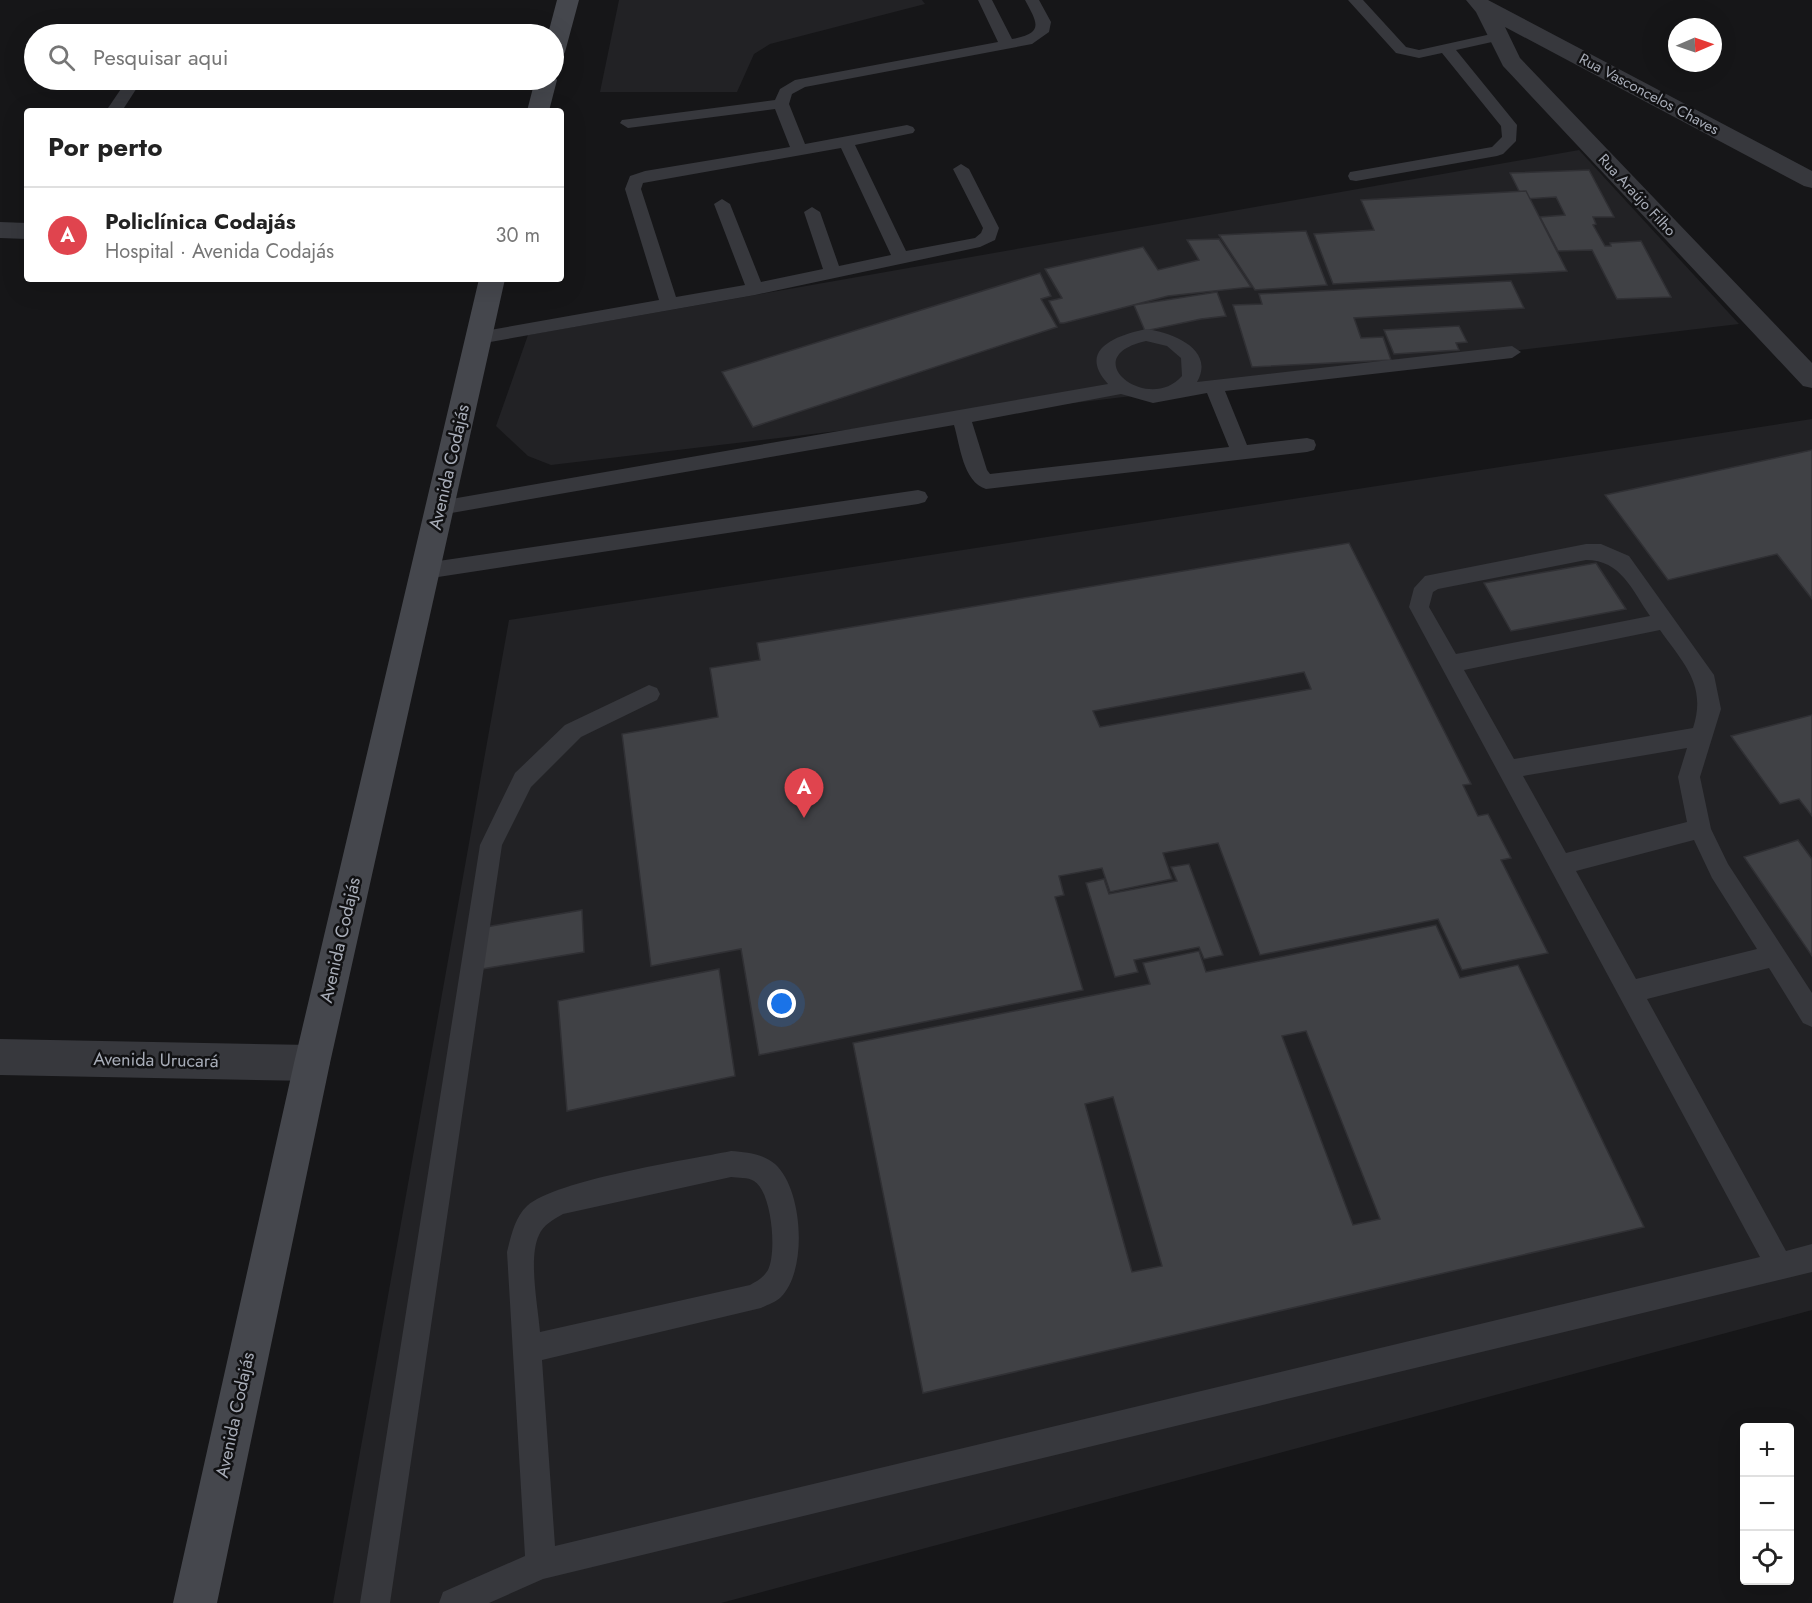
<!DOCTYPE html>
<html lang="pt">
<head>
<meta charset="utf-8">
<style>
	:root { --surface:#fff; --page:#f6f6f6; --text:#222; --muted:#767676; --line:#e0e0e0; --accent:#d93025 }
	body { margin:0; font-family:Jost,sans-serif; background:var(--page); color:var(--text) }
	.controls { position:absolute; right:18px; bottom:18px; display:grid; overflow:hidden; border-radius:6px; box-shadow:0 6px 24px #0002 }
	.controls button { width:54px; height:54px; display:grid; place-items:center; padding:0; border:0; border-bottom:2px solid var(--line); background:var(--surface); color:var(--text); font:30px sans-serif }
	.compass { position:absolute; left:1668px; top:18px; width:54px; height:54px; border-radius:50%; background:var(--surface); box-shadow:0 6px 24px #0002; rotate:88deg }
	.you { position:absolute; left:782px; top:1004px; width:21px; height:21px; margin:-15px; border:4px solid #fff; border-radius:50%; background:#1a73e8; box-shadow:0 0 0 9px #1a73e833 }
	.badge { display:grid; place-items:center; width:39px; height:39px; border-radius:50%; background:var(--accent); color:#fff; font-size:20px; font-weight:700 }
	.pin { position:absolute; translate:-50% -50px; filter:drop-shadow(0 2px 3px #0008) }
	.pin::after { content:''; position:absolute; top:32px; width:21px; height:18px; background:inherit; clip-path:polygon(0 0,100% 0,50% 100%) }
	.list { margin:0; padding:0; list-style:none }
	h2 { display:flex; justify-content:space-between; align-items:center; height:78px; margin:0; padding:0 24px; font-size:26px }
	h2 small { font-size:20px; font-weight:400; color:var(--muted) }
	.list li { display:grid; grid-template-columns:39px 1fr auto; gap:18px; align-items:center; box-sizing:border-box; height:96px; padding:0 24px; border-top:2px solid var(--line) }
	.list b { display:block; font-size:22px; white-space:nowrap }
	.list p { margin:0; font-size:20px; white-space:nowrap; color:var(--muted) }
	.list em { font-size:20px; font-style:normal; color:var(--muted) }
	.icon { flex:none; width:33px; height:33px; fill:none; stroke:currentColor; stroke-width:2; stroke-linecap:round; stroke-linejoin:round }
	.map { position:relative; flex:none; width:1812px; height:1603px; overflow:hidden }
	.search { position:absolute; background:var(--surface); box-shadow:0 6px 24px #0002; left:24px; top:24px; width:540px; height:66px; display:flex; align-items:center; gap:15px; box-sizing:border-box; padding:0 21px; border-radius:33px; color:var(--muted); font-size:22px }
	.panel { position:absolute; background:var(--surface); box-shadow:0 6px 24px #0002; left:24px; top:108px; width:540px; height:174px; border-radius:6px }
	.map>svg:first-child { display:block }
</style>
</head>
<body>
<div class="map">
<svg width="1812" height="1603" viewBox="0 0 1812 1603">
	<rect width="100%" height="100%" fill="#161618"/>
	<g fill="#222225">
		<polygon points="619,0 922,0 925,4 770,44 754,54 737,92 600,92"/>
		<polygon points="1579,150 1739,324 551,465 528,456 496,426 528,335"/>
		<polygon points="1812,419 1812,1310 721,1603 333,1603 509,620"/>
	</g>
	<g fill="#404145" stroke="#303034" stroke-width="1.5" fill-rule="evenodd">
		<polygon points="1589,170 1614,217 1593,217 1596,224 1593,225 1605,246 1611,246 1610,243 1641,241 1671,297 1617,299 1592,250 1558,251 1540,217 1565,215 1556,197 1523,199 1510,173"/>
		<polygon points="1526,191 1567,271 1333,284 1314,234 1374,230 1361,200"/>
		<polygon points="1306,231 1327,285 1255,290 1219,235"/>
		<polygon points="1219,239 1251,287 1168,296 1064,323 1060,323 1049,301 1062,298 1045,269 1143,247 1158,270 1199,260 1187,240"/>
		<polygon points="1040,273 1051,296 1041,299 1057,327 753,427 722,372"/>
		<polygon points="1511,281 1524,308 1354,318 1361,338 1383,337 1391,360 1252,367 1233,305 1262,304 1259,294"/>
		<polygon points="1217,292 1226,316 1201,319 1145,331 1134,305"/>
		<polygon points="1459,326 1467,342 1456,343 1459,350 1394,354 1384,330"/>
		<polygon points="1812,450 1812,599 1777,554 1668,580 1605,495"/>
		<path d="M1349,543l122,241 -8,1 15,31 10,-2 23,44 -10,2 47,93 -86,17 -24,-51 -178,36 -42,-112 -55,10 9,26 -62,13 -8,-24 -43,8 5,19 -9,2 28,93 -324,65 -18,-106 -90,17 -29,-232 96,-17 -8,-49 50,-8 -3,-17zM1304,672l7,17 -211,38 -7,-16z"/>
		<polygon points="1596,563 1626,609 1511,631 1484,583"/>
		<polygon points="1812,715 1812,816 1799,799 1780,804 1731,736"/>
		<polygon points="1798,840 1812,859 1812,956 1744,857"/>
		<polygon points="1189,864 1223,955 1204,959 1199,947 1134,960 1138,972 1115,977 1086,883 1104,879 1109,894 1177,881 1171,867"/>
		<polygon points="582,910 584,952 470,971 469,930"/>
		<path d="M1436,925l24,53 58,-13 126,262 -721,166 -70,-350 297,-59 -7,-21 56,-12 7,21zM1306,1031l74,188 -27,6 -71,-189zM1113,1097l49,169 -30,6 -47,-168z"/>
		<polygon points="719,969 735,1076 567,1111 558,1001"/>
	</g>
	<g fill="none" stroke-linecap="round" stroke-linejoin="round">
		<g fill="#37383d" fill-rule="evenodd">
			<path d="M978,0h14l20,39c32,-6 26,-15 13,-39h14l12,22 -2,10 -17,12 -227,43 -13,7 -3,10 16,40 102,-19 6,2 2,3 -2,3 -58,12 51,106 69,-13 6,-5 2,-5 -30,-59 8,-5 8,5 30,59 -4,12 -15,7 -225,48 -276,49 -6,-2 -3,-4 9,-6 180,-32 -34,-111 5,-13 15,-5 145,-24 -15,-38 -147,19 -8,-5 2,-3 153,-20 5,-11 15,-9 203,-38zM841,148l50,107 -52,11 -19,-54 -8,-5 -8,5 19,57 -62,13 -31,-78 -8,-5 -8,5 31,81 -69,12 -35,-108 2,-6z"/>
			<polygon points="1348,0 1363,0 1406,47 1419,50 1496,33 1501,34 1503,37 1501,40 1456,50 1517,125 1516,141 1503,154 1497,156 1356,181 1350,180 1348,176 1350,172 1356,171 1492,147 1502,137 1501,126 1442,53 1419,58 1396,53"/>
			<polygon points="127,80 142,80 122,111 106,111"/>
			<path d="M1146,329c25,3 70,20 51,53l315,-36 9,6 -9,6 -287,33 22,54 60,-7 7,2 2,5 -2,5 -7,2 -321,37c-23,-7 -26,-44 -32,-64l-514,90 -7,-2 -3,-5 3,-5 7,-2 668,-117c-32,-35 10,-49 38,-55zM1146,341l21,5 14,12 1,18c-34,39 -108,-19 -36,-35zM1207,393l22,54 -239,27 -3,-4 -15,-48 149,-28 32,9z"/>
			<polygon points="918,490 925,492 928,497 925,502 918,504 425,579 418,576 415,571 418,566 425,563"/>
			<path d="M1586,544h15l28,12 85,119 7,34 -21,68 11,52 17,35 84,129v34l-9,-4 -34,-55 -122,31 139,252 26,-7v28l-1269,307 -54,24h-50l4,-11 82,-36 -18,-304c4,-16 8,-35 20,-46 29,-26 160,-46 204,-55 15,1 32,3 44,13 28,25 33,106 6,133 -5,5 -14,8 -20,11l-219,52 13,186 1205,-289 -351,-650 5,-19 11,-12zM1586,560c35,0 46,30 64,56l-194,38 -27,-47 4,-15 5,-3zM1660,630c24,34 47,55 33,98l-179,31 -50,-89zM1687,748l-9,29 9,45 -121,31 -43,-77zM1694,840l18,38 45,71 -121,30 -60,-108zM731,1177c7,1 17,0 23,4 18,11 23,71 14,89 -5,8 -11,11 -18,15l-210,47c-2,-26 -12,-74 -1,-97 4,-10 15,-16 24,-21z"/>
			<polygon points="649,685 657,688 660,694 657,700 581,737 531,787 502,845 390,1603 360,1603 480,845 515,773 565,725"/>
		</g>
		<g fill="#37383d" fill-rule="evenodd">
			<polygon points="1466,0 1488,0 1812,171 1812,188 1804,186 1505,27 1520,58 1812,363 1812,388 1803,386 1503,66 1476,12"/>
			<polygon points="0,222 27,223 27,239 0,238"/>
			<polygon points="0,1039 312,1045 325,1050 330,1063 325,1076 312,1081 0,1075"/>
		</g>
		<g fill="#45474d" fill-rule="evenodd">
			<polygon points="557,0 579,0 565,52 562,57 554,59 554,34 548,34"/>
			<polygon points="554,75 557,80 549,111 527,111 535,80 554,80"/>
			<polygon points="479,279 505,279 330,1063 217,1603 173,1603 294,1063"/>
		</g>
	</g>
	<g text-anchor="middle" stroke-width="5" stroke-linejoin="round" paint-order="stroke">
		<g font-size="15" fill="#a8adb8" stroke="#111113">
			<text transform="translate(1649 94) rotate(28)" y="5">Rua Vasconcelos Chaves</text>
			<text transform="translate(1637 195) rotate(47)" y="5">Rua Araújo Filho</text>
		</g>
		<g font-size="18" fill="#a8adb8" stroke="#111113">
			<text transform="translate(449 467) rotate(-77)" y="6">Avenida Codajás</text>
			<text transform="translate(340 940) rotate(-77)" y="6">Avenida Codajás</text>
			<text transform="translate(156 1060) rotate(1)" y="6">Avenida Urucará</text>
			<text transform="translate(235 1415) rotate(-78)" y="6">Avenida Codajás</text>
		</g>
	</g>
</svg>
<div class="controls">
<button>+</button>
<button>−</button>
<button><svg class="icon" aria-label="locate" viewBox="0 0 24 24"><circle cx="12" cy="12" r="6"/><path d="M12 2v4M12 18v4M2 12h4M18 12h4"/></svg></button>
</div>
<svg class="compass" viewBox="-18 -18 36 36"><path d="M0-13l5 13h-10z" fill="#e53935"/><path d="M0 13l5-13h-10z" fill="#767676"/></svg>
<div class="you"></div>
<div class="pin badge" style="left:804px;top:818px;background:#e0444e">A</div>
<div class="search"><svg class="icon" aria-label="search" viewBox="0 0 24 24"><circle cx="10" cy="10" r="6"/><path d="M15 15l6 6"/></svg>Pesquisar aqui</div>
<section class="panel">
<h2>Por perto<small></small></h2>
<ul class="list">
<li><span class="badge" style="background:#e0444e">A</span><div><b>Policlínica Codajás</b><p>Hospital · Avenida Codajás</p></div><em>30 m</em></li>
</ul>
</section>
</div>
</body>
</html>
